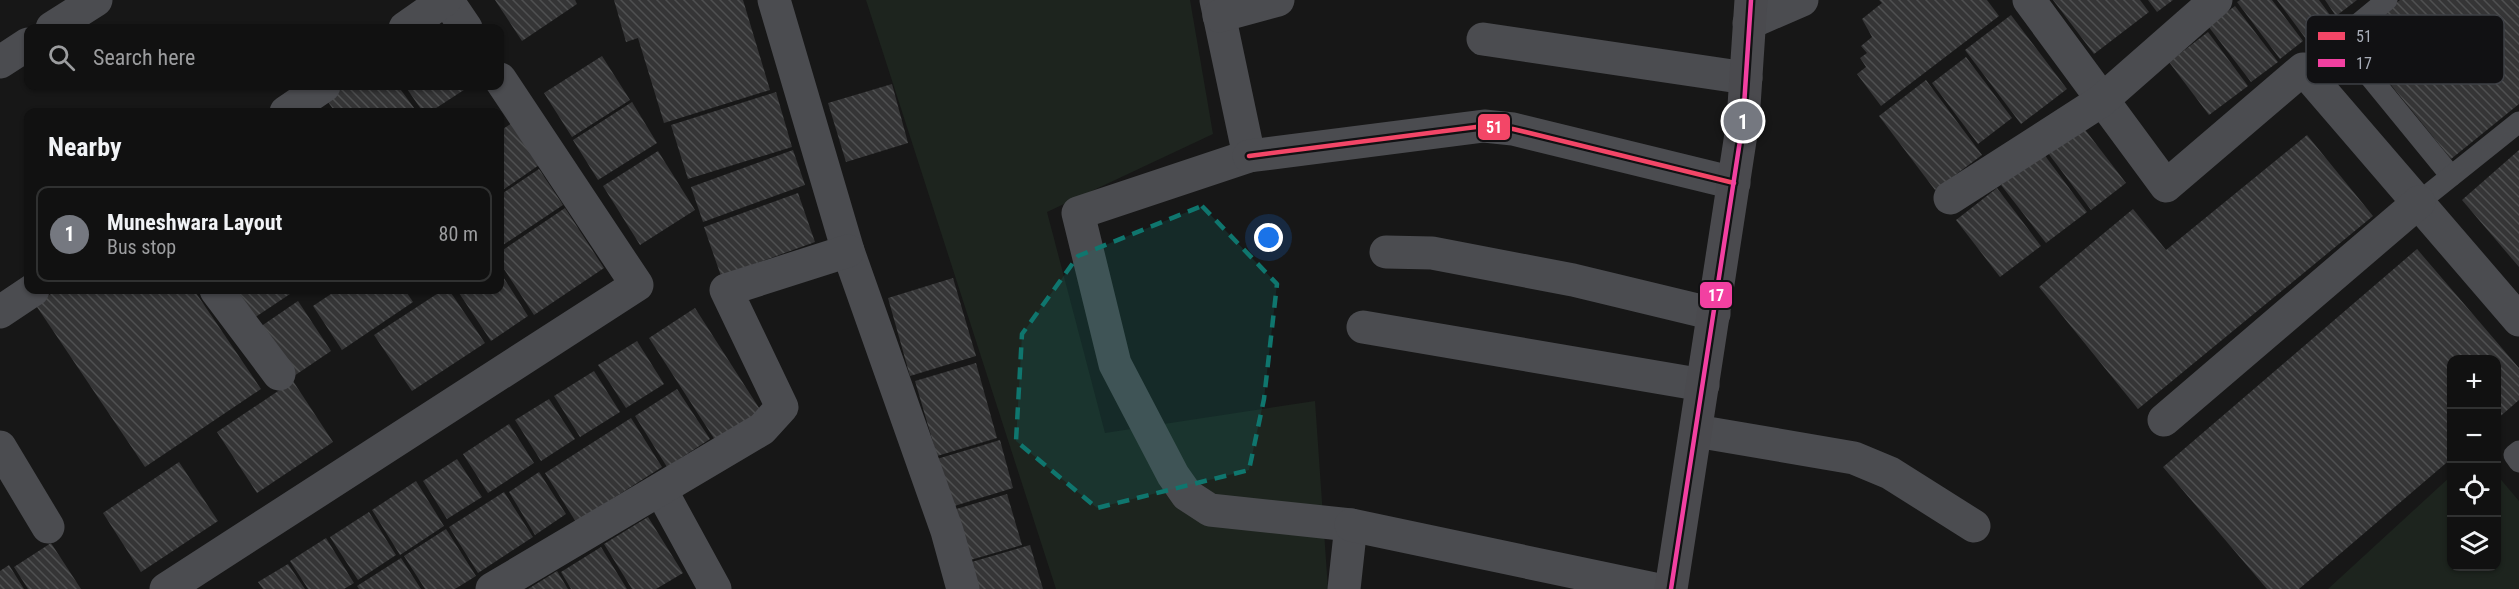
<!DOCTYPE html>
<html lang="en">
<head>
<meta charset="utf-8">
<style>
	:root { --surface:#111; --page:#1a1a1a; --text:#f1f3f6; --muted:#9c9d9f; --line:#303131; --accent:#757880 }
	body { margin:0; font-family:"Roboto Condensed",sans-serif; background:var(--page); color:var(--text) }
	.controls { position:absolute; right:18px; bottom:18px; display:grid; overflow:hidden; border-radius:12px; box-shadow:0 2px 4px #0004 }
	.controls button { width:54px; height:54px; display:grid; place-items:center; padding:0; border:0; border-bottom:2px solid var(--line); background:var(--surface); color:var(--text); font:30px sans-serif }
	.you { position:absolute; left:1269px; top:238px; width:21px; height:21px; margin:-15px; border:4px solid #fff; border-radius:50%; background:#1a73e8; box-shadow:0 0 0 9px #1a73e833 }
	.badge { display:grid; place-items:center; width:39px; height:39px; border-radius:50%; background:var(--accent); color:#fff; font-size:20px; font-weight:700 }
	.pin { position:absolute; translate:-50% -50%; border:3px solid #fff; box-shadow:0 2px 6px #0006 }
	.list { margin:0; padding:0; list-style:none }
	h2 { display:flex; justify-content:space-between; align-items:center; height:78px; margin:0; padding:0 24px; font-size:26px }
	h2 small { font-size:20px; font-weight:400; color:var(--muted) }
	.list li { display:grid; grid-template-columns:39px 1fr auto; gap:18px; align-items:center; box-sizing:border-box; height:96px; margin:0 12px 12px; padding:0 12px; border:2px solid var(--line); border-radius:12px }
	.list b { display:block; font-size:22px; white-space:nowrap }
	.list p { margin:0; font-size:20px; white-space:nowrap; color:var(--muted) }
	.list em { font-size:20px; font-style:normal; color:var(--muted) }
	.icon { flex:none; width:33px; height:33px; fill:none; stroke:currentColor; stroke-width:2; stroke-linecap:round; stroke-linejoin:round }
	.map { position:relative; flex:none; width:2519px; height:589px; overflow:hidden }
	.search { position:absolute; background:var(--surface); box-shadow:0 2px 4px #0004; left:24px; top:24px; width:480px; height:66px; display:flex; align-items:center; gap:15px; box-sizing:border-box; padding:0 21px; border-radius:12px; color:var(--muted); font-size:22px }
	.panel { position:absolute; background:var(--surface); box-shadow:0 2px 4px #0004; left:24px; top:108px; width:480px; height:186px; border-radius:12px }
	.map>svg:first-child { display:block }
</style>
</head>
<body>
<div class="map">
<svg width="2519" height="589" viewBox="0 0 2519 589">
	<defs>
		<pattern id="building-back-hatch" width="6" height="6" patternUnits="userSpaceOnUse" patternTransform="scale(1.5)"><rect width="6" height="6" fill="#353536"/><path d="M-1 5l2 2M0 0l6 6M5-1l2 2" fill="none" stroke="#4f5051"/></pattern>
	</defs>
	<rect width="100%" height="100%" fill="#171717"/>
	<g fill="#1d241e">
		<polygon points="866,0 1190,0 1213,134 1047,212 1105,433 1315,401 1328,589 1056,589"/>
		<polygon points="2497,475 2519,501 2519,589 2328,589 2451,476 2452,566 2496,566"/>
	</g>
	<g fill="url(#building-back-hatch)">
		<polygon points="495,0 575,0 577,4 522,41"/>
		<polygon points="614,0 743,0 770,90 664,123 638,38 626,42"/>
		<polygon points="1879,0 1987,0 1999,16 1881,106 1857,74 1866,67 1860,58 1867,53 1861,46 1872,37 1862,19 1882,3"/>
		<polygon points="2053,0 2140,0 2149,12 2094,54"/>
		<polygon points="2148,0 2173,0 2157,12"/>
		<polygon points="2240,0 2272,0 2303,41 2280,59 2237,2"/>
		<polygon points="2277,0 2319,0 2333,19 2306,39"/>
		<polygon points="2325,0 2357,0 2336,16"/>
		<polygon points="2400,0 2519,0 2519,104 2451,159 2353,38"/>
		<polygon points="2235,6 2278,62 2251,82 2208,26"/>
		<polygon points="2011,15 2067,89 2021,124 1965,50"/>
		<polygon points="2208,32 2248,86 2209,115 2169,62"/>
		<polygon points="602,56 630,100 572,137 544,93"/>
		<polygon points="1966,57 2012,118 1978,144 1932,83"/>
		<polygon points="1926,80 1982,155 1935,190 1879,116"/>
		<polygon points="892,84 908,143 846,162 828,103"/>
		<polygon points="346,86 398,86 417,112 335,112 326,99"/>
		<polygon points="405,86 470,86 430,112 423,112"/>
		<polygon points="776,92 792,147 688,179 671,125"/>
		<polygon points="632,102 657,143 598,180 573,140"/>
		<polygon points="515,121 542,163 500,192 500,131"/>
		<polygon points="2083,127 2126,183 2091,210 2048,153"/>
		<polygon points="2307,135 2373,216 2138,409 2039,287 2133,209 2166,250"/>
		<polygon points="793,150 805,185 703,222 691,187"/>
		<polygon points="2519,150 2519,267 2462,200"/>
		<polygon points="658,151 695,210 640,245 603,186"/>
		<polygon points="2043,153 2087,212 2046,243 2001,185"/>
		<polygon points="539,169 563,205 500,247 500,195"/>
		<polygon points="1997,188 2041,246 2000,277 1956,220"/>
		<polygon points="798,193 815,242 721,276 704,227"/>
		<polygon points="565,208 604,268 534,315 500,263 500,252"/>
		<polygon points="2417,249 2519,368 2519,400 2496,420 2496,360 2452,360 2452,458 2299,589 2267,589 2163,467"/>
		<polygon points="500,272 528,316 491,341 457,290 500,290"/>
		<polygon points="953,278 976,356 910,376 888,298"/>
		<polygon points="57,290 194,290 261,389 145,467 35,304"/>
		<polygon points="230,290 296,290 251,320"/>
		<polygon points="337,290 405,290 413,302 342,350 313,306"/>
		<polygon points="443,290 449,290 485,343 412,391 374,335"/>
		<polygon points="298,301 331,351 291,378 257,329"/>
		<polygon points="695,308 761,411 715,440 649,338"/>
		<polygon points="637,341 664,384 626,408 598,365"/>
		<polygon points="976,363 997,438 937,456 915,381"/>
		<polygon points="594,371 620,412 580,437 554,396"/>
		<polygon points="293,381 333,442 257,493 217,432"/>
		<polygon points="677,389 710,439 667,467 635,416"/>
		<polygon points="549,399 575,439 541,461 515,420"/>
		<polygon points="631,418 662,467 576,522 545,473"/>
		<polygon points="509,424 534,463 488,493 463,454"/>
		<polygon points="1000,440 1013,488 951,507 937,459"/>
		<polygon points="457,459 482,497 447,519 423,481"/>
		<polygon points="179,462 218,521 141,572 103,513"/>
		<polygon points="539,472 566,514 535,535 509,492"/>
		<polygon points="416,481 444,526 400,555 372,510"/>
		<polygon points="504,492 533,537 478,573 449,527"/>
		<polygon points="1007,494 1022,545 967,561 953,510"/>
		<polygon points="369,512 396,555 358,580 330,537"/>
		<polygon points="648,517 683,573 656,589 632,589 604,544"/>
		<polygon points="446,529 476,576 455,589 425,589 404,556"/>
		<polygon points="326,538 354,583 344,589 308,589 290,561"/>
		<polygon points="51,543 81,589 28,589 14,567"/>
		<polygon points="1030,545 1043,589 976,589 968,563"/>
		<polygon points="601,547 627,589 571,589 561,572"/>
		<polygon points="401,558 421,589 359,589 357,586"/>
		<polygon points="288,564 305,589 263,589 258,582"/>
		<polygon points="9,565 24,589 0,589 0,571"/>
		<polygon points="557,571 568,589 528,589"/>
	</g>
	<g fill="none" stroke-linecap="round" stroke-linejoin="round">
		<g stroke="#4b4c50" stroke-width="21">
			<polyline points="2339,39 2451,176"/>
			<polyline points="2303,69 2387,0"/>
			<polyline points="2419,202 2519,122"/>
			<polyline points="2519,451 2514,455 2519,462"/>
		</g>
		<g stroke="#4b4c50" stroke-width="33">
			<polyline points="447,0 466,28"/>
			<polyline points="774,0 848,251 947,531 963,589"/>
			<polyline points="1216,0 1249,156 1078,213 1115,364 1173,475 1187,495 1210,510 1351,525 1344,589"/>
			<polyline points="2029,0 2166,186 2303,69 2519,320"/>
			<polyline points="1219,16 1278,0"/>
			<polyline points="1749,23 1802,0"/>
			<polyline points="52,28 96,0"/>
			<polyline points="405,28 445,0"/>
			<polyline points="1483,39 1746,78"/>
			<polyline points="0,62 28,44"/>
			<polyline points="286,112 324,86"/>
			<polyline points="1249,156 1484,126 1513,129 1734,183"/>
			<polyline points="1950,198 2101,101 2216,0"/>
			<polyline points="1386,252 1432,253 1573,280 1714,314"/>
			<polyline points="216,290 279,374"/>
			<polyline points="0,312 33,290"/>
			<polyline points="1363,327 1703,385"/>
			<polyline points="2164,420 2419,202"/>
			<polyline points="1696,431 1854,458 1890,473 1974,526"/>
			<polyline points="0,447 48,527"/>
			<polyline points="668,503 715,589"/>
			<polyline points="1351,525 1654,589"/>
			<polyline points="166,589 637,285 500,79"/>
			<polyline points="492,589 762,429 782,407 726,290 848,251"/>
		</g>
		<polyline stroke="#4a4a4e" stroke-width="33" points="1671,589 1743,121 1751,0"/>
		<g stroke="#111113" stroke-width="9">
			<polyline id="bus-1" points="1249,156 1484,126 1513,129 1734,183"/>
		</g>
		<g stroke="#111113" stroke-width="9">
			<polyline id="bus-2" points="1671,589 1743,121 1751,0"/>
		</g>
		<use href="#bus-1" stroke="#f34667" stroke-width="4.5"/>
		<use href="#bus-2" stroke="#f240a1" stroke-width="4.5"/>
	</g>
	<path fill="#0f766e" fill-opacity="0.2" stroke="#0f766e" stroke-width="4.5" stroke-dasharray="12 8" stroke-linejoin="round" d="M1202,206l75,78 -13,115 -15,71 -152,38 -81,-67 6,-107 56,-78z"/>
	<rect x="2306" y="15" width="198" height="69" rx="9" fill="#111113" stroke="#3e4045" stroke-width="1.5"/>
	<rect x="2318" y="32" width="27" height="8" fill="#f34667"/>
	<rect x="2318" y="59" width="27" height="8" fill="#f240a1"/>
	<g font-size="16" fill="#a8adb8">
		<text x="2356" y="42">51</text>
		<text x="2356" y="69">17</text>
	</g>
	<g stroke="#111113" stroke-width="2">
		<rect x="1477" y="113" width="34" height="28" rx="6" fill="#f34667"/>
		<rect x="1699" y="281" width="34" height="28" rx="6" fill="#f240a1"/>
	</g>
	<g font-size="16" text-anchor="middle" font-weight="bold" fill="#fff">
		<text x="1494" y="133">51</text>
		<text x="1716" y="301">17</text>
	</g>
</svg>
<div class="controls">
<button>+</button>
<button>−</button>
<button><svg class="icon" aria-label="locate" viewBox="0 0 24 24"><circle cx="12" cy="12" r="6"/><path d="M12 2v4M12 18v4M2 12h4M18 12h4"/></svg></button>
<button><svg class="icon" aria-label="layers" viewBox="0 0 24 24"><path d="M12 4l9 5-9 5-9-5zM3 14l9 5 9-5"/></svg></button>
</div>
<div class="you"></div>
<div class="pin badge" style="left:1743px;top:121px">1</div>
<div class="search"><svg class="icon" aria-label="search" viewBox="0 0 24 24"><circle cx="10" cy="10" r="6"/><path d="M15 15l6 6"/></svg>Search here</div>
<section class="panel">
<h2>Nearby<small></small></h2>
<ul class="list">
<li><span class="badge">1</span><div><b>Muneshwara Layout</b><p>Bus stop</p></div><em>80 m</em></li>
</ul>
</section>
</div>
</body>
</html>
